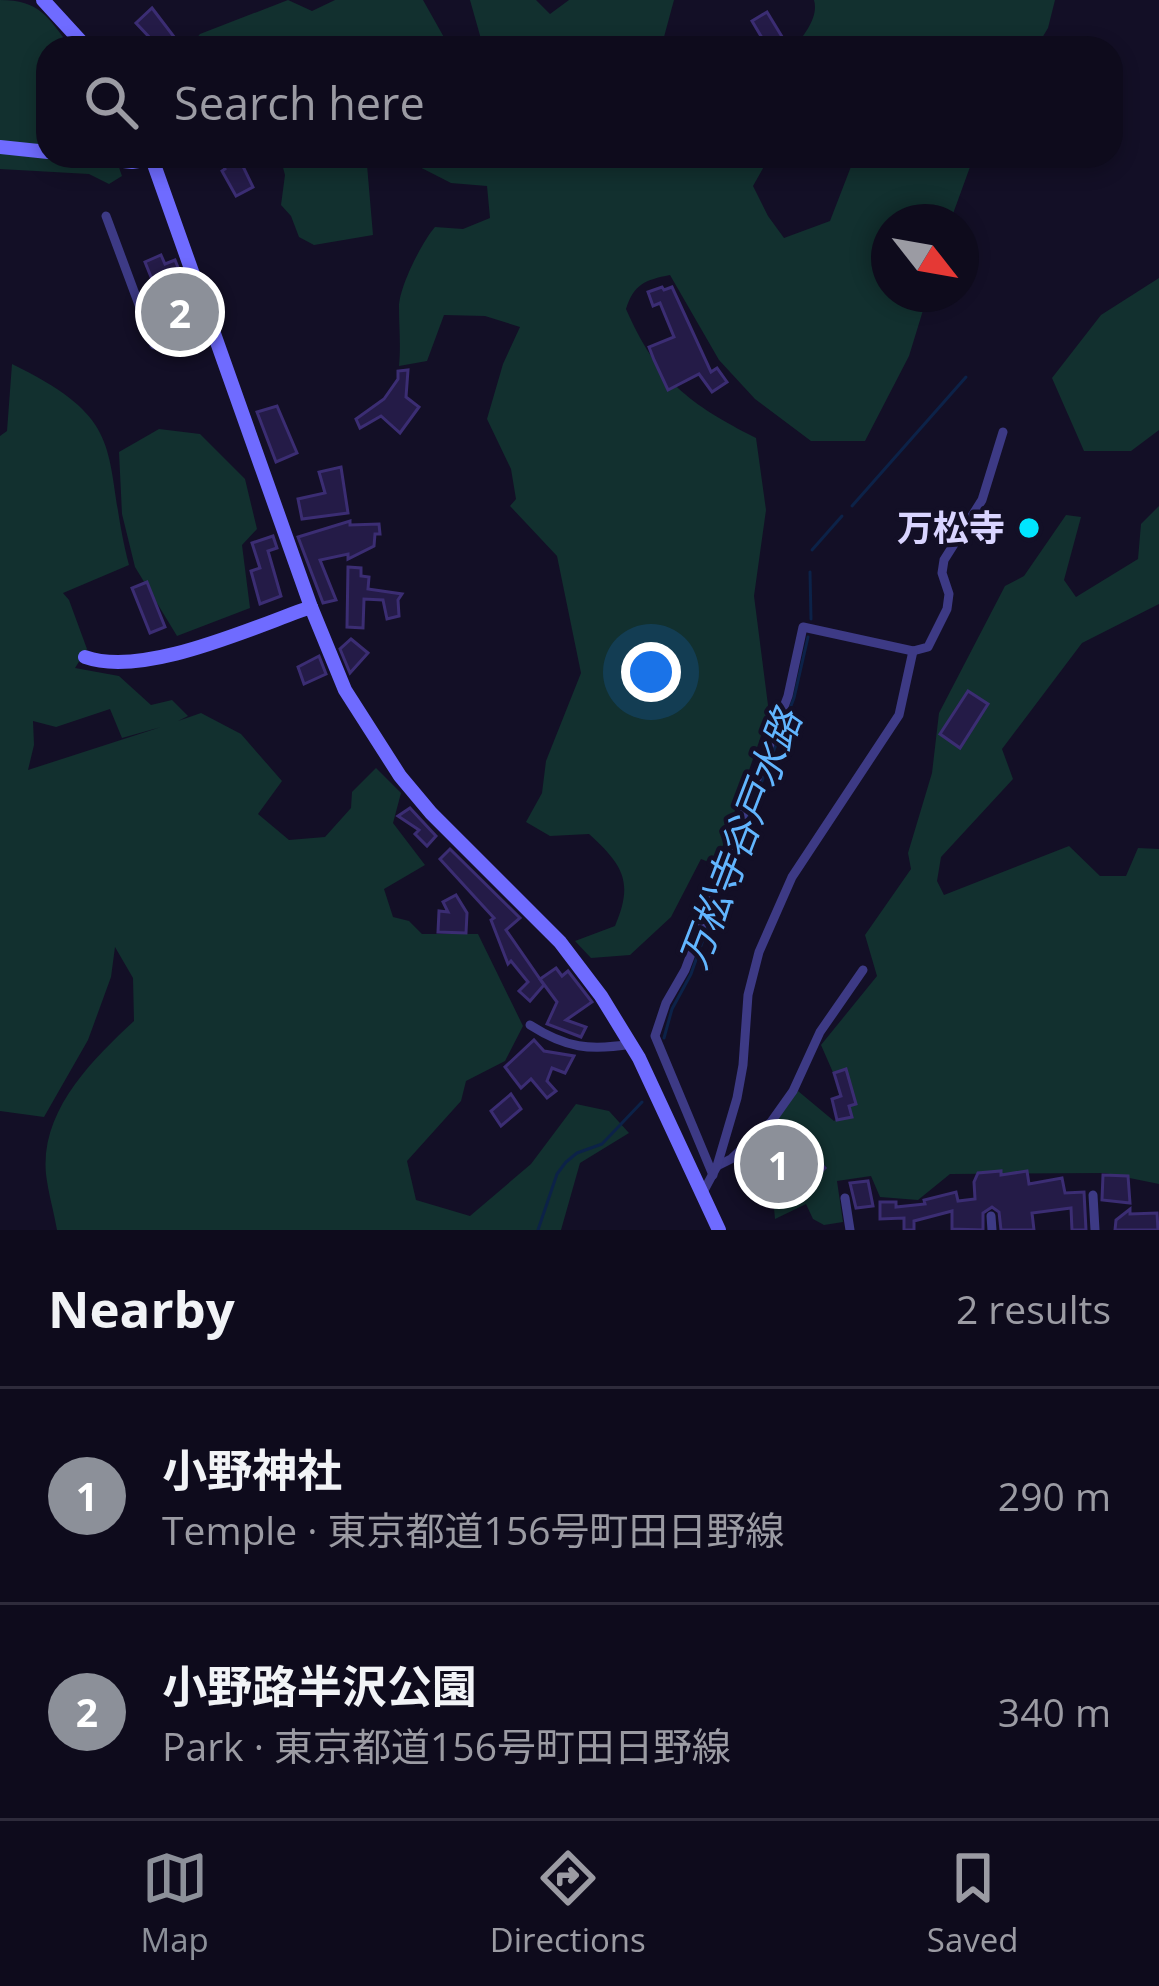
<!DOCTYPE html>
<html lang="en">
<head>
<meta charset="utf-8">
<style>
	:root { --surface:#0e0b1c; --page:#1c1929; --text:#f1f3f6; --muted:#9b9ba3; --line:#2e2b3b; --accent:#8c9099 }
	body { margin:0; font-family:"Open Sans","Noto Sans JP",sans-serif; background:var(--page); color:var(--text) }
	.compass { position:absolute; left:871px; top:204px; width:108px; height:108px; border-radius:50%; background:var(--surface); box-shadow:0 6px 18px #0003; rotate:121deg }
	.you { position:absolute; left:651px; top:672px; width:42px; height:42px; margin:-30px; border:9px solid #fff; border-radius:50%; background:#1a73e8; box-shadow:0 0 0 18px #1a73e833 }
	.badge { display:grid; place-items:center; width:78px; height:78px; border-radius:50%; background:var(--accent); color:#fff; font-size:39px; font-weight:700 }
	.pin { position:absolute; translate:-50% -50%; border:6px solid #fff; box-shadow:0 3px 12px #0006 }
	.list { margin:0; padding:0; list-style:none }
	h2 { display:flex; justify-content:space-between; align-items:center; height:156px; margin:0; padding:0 48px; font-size:51px }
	h2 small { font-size:39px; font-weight:400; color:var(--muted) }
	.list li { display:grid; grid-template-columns:78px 1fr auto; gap:36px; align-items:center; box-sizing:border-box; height:216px; padding:0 48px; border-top:3px solid var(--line) }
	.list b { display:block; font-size:45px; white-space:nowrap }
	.list p { margin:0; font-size:39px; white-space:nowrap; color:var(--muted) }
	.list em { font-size:39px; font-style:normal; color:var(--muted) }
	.icon { flex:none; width:66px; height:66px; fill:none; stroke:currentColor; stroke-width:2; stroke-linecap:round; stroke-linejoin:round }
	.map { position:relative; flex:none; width:1159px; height:1230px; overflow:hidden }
	.search { position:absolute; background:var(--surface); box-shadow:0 6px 18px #0003; left:36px; right:36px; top:36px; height:132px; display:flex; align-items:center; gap:30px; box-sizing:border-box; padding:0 42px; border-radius:36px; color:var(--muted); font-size:45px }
	.sheet { height:588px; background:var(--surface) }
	nav { display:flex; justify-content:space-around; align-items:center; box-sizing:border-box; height:168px; border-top:3px solid var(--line); background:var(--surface); font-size:33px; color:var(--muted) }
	nav a { display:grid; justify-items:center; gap:6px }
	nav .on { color:var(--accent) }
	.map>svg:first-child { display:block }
</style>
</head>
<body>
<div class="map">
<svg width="1159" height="1230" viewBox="0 0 1159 1230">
	<rect width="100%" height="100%" fill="#130f26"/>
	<g fill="#12302f" fill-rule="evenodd">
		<path d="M0,0c40,0 48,17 71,48h-23v108h67l7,20 -13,8 -20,-10 -89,-5z"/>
		<polygon points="288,0 312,11 335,0 423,0 450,48 188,48 200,34"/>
		<polygon points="470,0 536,0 550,14 569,0 674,0 661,48 490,48 481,39"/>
		<path d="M814,0h241l-7,28 -12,20h-243c11,-12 26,-31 21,-48z"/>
		<path d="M280,156h490l-17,30 15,30 16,22 46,-17 22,-57 -1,-8h123l-24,66h-61v72h39l-19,62 -44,85h-54l-56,-42 -36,-39 -49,-85c-25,5 -36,9 -44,34 31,71 63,95 130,129l10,72 -12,86 15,117 -53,152 -15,-6 -30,58 -41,38 -39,3 -16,-17 40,-15c19,-44 8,-61 -26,-92l-39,2 -24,-14 16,-29 4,-32 35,-88 -24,-117 -47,-50 6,-7 -5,-30 -24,-50 16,-55 17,-37 -35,-11 -41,-1 -17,46 -28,5c2,-21 0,-39 0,-59 0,-20 23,-65 36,-80l28,2 27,-11 -3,-32 -36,-3 -49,-25 -35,7 6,70 -59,10 -15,-8 -8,-21 -10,-11 4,-30z"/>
		<polygon points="1159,278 1159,430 1131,451 1084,451 1052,378 1101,315"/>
		<path d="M12,364c121,59 88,88 117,201l-66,28 6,7 18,49 -12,19 44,8 32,29 21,-5 16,16 -10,5 23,-8 40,21 41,47 -24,33 31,26 36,-3 26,-29 1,-16 24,-24 25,25 -8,30 32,42 -41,24 9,28 16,4 13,13h56l45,92 -18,35 -39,20 -5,20 -54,60 9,39 54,16 61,-52 45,-60 33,7 20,22 -49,30 -19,67h-504c-3,-18 -9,-38 -11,-56 -6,-63 46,-114 88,-153l-1,-43 -18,-31 -4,30 -23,63 -44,77 -44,-6v-675l7,-5zM110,709l12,29 39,-11 -133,43 6,-25 -1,-24 23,6z"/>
		<polygon points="159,429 200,434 245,479 257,529 242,545 250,608 177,636 135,567 122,514 119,452"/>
		<polygon points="1159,506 1159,604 1082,643 1002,749 1013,779 941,857 937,881 944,895 1069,846 1100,876 1126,876 1138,848 1159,849 1159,1184 1105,1173 950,1174 918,1200 880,1197 871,1176 837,1181 843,1222 824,1225 813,1219 806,1204 775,1219 774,1208 780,1192 751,1155 798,1091 834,1121 849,1109 821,1045 877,976 865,935 911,869 908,853 932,773 939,713 1005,586 1024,576 1066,515 1081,517 1064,580 1076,597 1138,559 1141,524"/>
	</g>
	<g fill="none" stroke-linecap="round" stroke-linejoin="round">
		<g stroke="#0c2248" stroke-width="3">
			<polyline points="852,506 966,377"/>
			<polyline points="812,550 842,516"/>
			<polyline points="810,572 811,619"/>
			<polyline points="735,851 794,698 808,637"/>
			<polyline points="664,1038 672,1009 691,974 731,860"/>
			<polyline points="538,1230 557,1174 566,1162 577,1153 602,1144 642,1102"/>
		</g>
	</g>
	<g fill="#241b47" stroke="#3b2d73" stroke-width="3">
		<polygon points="152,8 178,42 171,48 142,48 151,39 136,23"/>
		<polygon points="767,12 787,45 781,48 768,48 752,21"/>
		<polygon points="220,156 238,156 253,187 236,196 222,171 225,169"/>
		<polygon points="161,255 165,264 175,260 179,270 153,282 145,262"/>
		<polygon points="662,287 664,290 672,287 711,372 717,368 727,382 712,392 699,374 668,390 654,360 649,347 674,337 660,303 653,306 648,292"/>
		<polygon points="408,370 406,397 419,407 400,433 381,416 360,428 356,419 384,399 398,379 398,371"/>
		<polygon points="277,406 297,453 276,462 257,412"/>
		<polygon points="341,467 348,513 302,519 298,499 325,493 319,472"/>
		<polygon points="350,521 350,525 379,524 380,534 375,534 374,546 348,559 348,554 320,560 336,600 323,603 298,537"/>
		<polygon points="273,536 277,548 268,551 281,596 260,604 251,571 260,568 252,543"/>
		<polygon points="348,567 361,568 361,576 369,577 368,589 402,594 398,600 399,616 387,619 383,600 364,599 363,628 347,627"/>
		<polygon points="147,582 165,627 150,633 132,588"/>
		<polygon points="351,639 368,653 350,673 340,649"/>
		<polygon points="319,656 326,674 304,684 298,667"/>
		<polygon points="968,691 988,704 960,748 940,734"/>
		<polygon points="410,808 436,836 427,846 415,834 419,830 398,816"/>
		<polygon points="450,849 520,918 506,930 544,985 530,1001 519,991 528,982 511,961 508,964 491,920 494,918 440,859"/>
		<polygon points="456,895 467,913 466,933 438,932 439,911 448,912 443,902"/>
		<polygon points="556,968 562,976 568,971 592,1002 566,1020 586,1027 581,1037 547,1024 557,1002 540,979"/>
		<polygon points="534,1040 544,1051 574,1056 565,1073 552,1068 547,1081 556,1091 547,1098 531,1079 521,1088 505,1067"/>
		<polygon points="846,1069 856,1104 849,1106 852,1117 837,1120 832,1099 841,1096 834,1073"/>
		<polygon points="511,1094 521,1109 501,1126 491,1111"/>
		<polygon points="809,1151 825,1168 818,1175 812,1169 794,1185 760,1162 771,1152 792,1166"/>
		<polygon points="1001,1171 1001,1175 1027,1171 1029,1184 1062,1178 1065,1193 1084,1192 1086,1230 1072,1230 1071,1208 1032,1213 1034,1230 1001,1230 999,1212 992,1207 983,1213 983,1230 952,1229 952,1211 914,1221 914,1230 904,1230 904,1218 880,1219 880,1202 896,1202 896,1207 925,1204 924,1200 956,1192 958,1201 975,1199 974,1182 978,1173"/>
		<polygon points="1103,1175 1128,1176 1130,1203 1102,1200"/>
		<polygon points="868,1181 873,1206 856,1208 850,1183"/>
		<polygon points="1130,1209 1130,1214 1157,1213 1158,1230 1115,1230 1116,1220"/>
	</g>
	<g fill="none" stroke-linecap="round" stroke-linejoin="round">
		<g stroke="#3d3a85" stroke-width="9">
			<polyline points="106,216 154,345 212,323"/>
			<path d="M530,1025c36,23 60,26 101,19"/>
			<polyline points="717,1166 731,1159 771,1122 793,1091 820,1032 863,970"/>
			<polyline points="713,1175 655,1036 666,1003 685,970 788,696 803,627 913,651 928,647 947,609 949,594 942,573 944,560 982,500 1003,432"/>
			<polyline points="702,1194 717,1166 737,1098 743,1065 748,995 759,952 792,877 899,715 913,651"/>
			<polyline points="1093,1195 1095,1230"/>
			<polyline points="845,1198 850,1230"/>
			<polyline points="991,1216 992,1230"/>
		</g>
		<g stroke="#6f6bff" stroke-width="14">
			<polyline points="43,0 87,48"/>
			<polyline points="0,147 48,152"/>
			<polyline points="81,156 132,162 152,159"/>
			<polyline points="151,156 311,607 345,690 400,776 431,813 560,942 601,996 639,1058 719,1230"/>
			<path d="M85,657c59,21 168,-30 226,-50"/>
		</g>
	</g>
	<circle fill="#00e5ff" stroke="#130f26" stroke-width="4.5" cx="1029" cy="528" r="12"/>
	<g text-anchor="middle" stroke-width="9" stroke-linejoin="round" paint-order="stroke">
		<g font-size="36" font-weight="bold" fill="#d9d4ff" stroke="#130f26" text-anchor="end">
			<text x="1005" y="541">万松寺</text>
		</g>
		<g font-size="39" font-style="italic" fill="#62b6ff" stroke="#130f26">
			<text transform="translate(740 839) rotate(-69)" y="14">万松寺谷戸水路</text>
		</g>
	</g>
</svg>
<svg class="compass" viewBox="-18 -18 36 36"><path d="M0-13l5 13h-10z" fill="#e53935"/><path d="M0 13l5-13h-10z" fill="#9b9ba3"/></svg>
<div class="you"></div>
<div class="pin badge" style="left:779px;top:1164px">1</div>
<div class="pin badge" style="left:180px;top:312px">2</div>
<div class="search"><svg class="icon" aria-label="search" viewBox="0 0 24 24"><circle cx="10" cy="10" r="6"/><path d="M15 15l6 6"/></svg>Search here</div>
</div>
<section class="sheet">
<h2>Nearby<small>2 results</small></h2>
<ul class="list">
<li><span class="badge">1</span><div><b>小野神社</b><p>Temple · 東京都道156号町田日野線</p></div><em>290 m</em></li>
<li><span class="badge">2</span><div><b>小野路半沢公園</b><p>Park · 東京都道156号町田日野線</p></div><em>340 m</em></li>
</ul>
</section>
<nav>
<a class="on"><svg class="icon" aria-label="map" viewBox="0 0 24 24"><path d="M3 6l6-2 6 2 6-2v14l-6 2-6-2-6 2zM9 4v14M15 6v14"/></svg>Map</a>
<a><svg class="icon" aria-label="directions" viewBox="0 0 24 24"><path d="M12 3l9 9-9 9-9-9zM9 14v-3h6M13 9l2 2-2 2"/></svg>Directions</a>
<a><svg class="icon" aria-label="saved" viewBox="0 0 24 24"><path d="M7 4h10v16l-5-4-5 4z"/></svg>Saved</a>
</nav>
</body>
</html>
